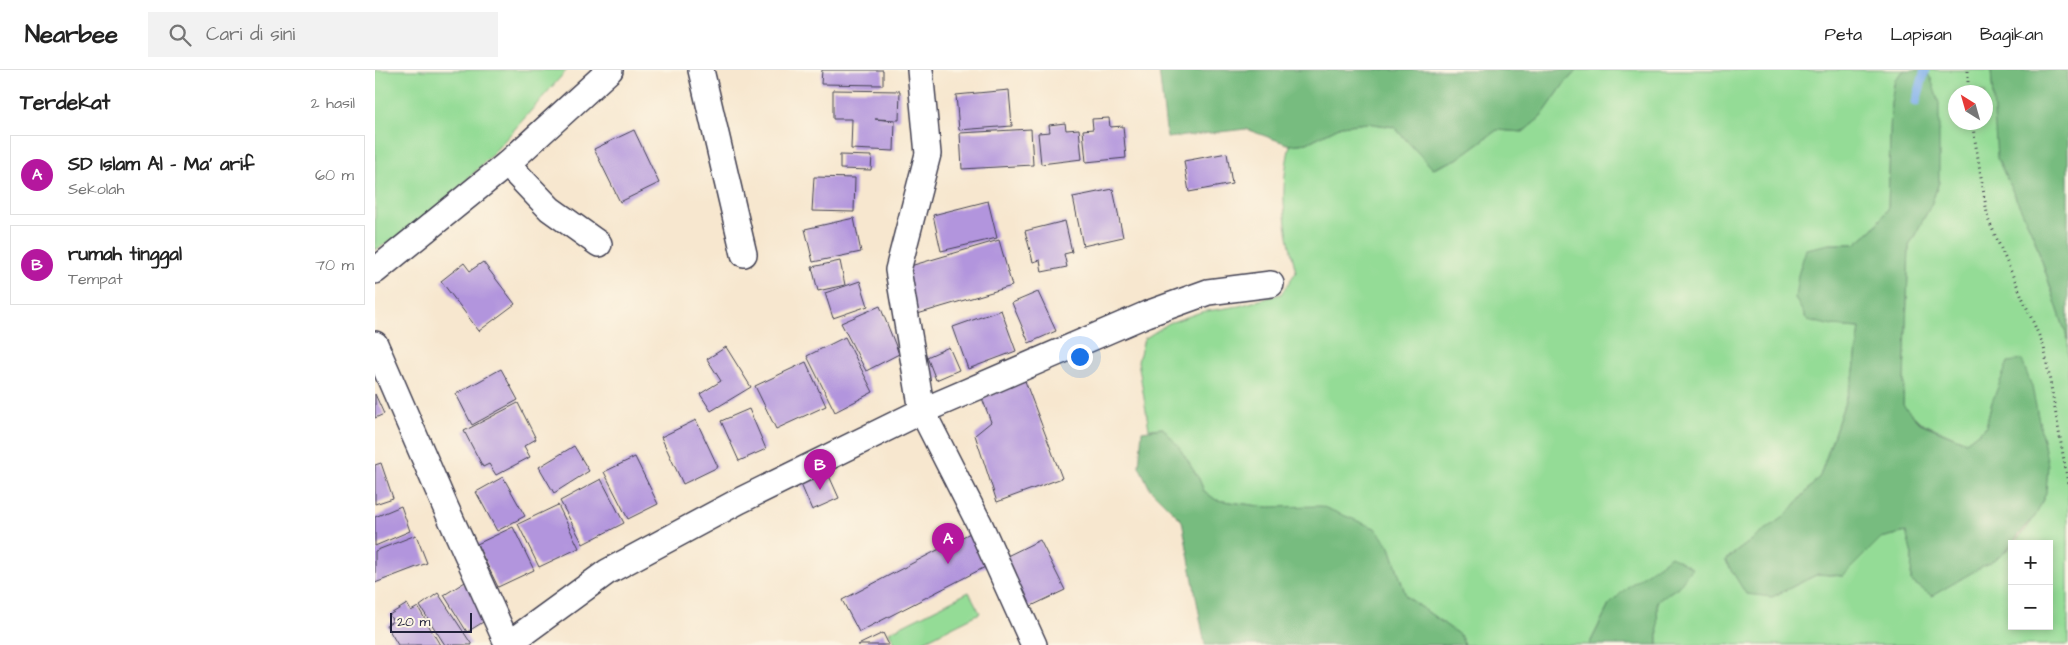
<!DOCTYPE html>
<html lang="id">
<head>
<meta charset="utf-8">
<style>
	:root { --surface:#fff; --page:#f2f2f2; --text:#222; --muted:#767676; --line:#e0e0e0; --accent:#b5179e }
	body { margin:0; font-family:"Architects Daughter",sans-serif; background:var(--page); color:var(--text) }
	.controls { position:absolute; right:15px; bottom:15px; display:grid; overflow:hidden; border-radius:0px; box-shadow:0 2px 8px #0003 }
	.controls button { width:45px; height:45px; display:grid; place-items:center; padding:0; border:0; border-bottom:1px solid var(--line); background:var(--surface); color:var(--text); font:25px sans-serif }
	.compass { position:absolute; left:1573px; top:15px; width:45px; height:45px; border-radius:50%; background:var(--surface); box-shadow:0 2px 8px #0003; rotate:323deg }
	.scale { position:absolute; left:15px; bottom:12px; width:82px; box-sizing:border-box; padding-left:5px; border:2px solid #22223b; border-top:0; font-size:14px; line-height:18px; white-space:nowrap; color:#22223b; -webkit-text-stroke:4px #fcf5e5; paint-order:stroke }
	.you { position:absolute; left:704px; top:286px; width:18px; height:18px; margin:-12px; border:4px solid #fff; border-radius:50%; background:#1a73e8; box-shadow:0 0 0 8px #1a73e833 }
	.badge { display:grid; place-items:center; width:32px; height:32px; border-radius:50%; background:var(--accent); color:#fff; font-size:16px; font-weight:700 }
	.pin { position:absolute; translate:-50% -41px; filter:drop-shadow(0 1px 2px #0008) }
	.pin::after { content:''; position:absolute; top:26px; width:18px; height:15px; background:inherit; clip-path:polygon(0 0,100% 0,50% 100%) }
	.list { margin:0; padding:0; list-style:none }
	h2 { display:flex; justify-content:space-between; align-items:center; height:65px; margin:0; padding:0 20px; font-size:21px }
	h2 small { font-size:16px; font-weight:400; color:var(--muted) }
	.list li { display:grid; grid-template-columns:32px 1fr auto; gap:15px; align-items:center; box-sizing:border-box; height:80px; margin:0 10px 10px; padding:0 10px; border:1px solid var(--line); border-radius:0px }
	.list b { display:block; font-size:19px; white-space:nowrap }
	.list p { margin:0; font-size:16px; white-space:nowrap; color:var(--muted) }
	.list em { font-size:16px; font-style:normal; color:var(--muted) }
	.icon { flex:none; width:28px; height:28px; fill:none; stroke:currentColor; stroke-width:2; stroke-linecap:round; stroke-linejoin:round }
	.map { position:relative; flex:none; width:1693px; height:575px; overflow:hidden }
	header { display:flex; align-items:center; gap:30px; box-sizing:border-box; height:70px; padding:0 25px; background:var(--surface); border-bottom:1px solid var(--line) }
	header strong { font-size:24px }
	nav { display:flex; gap:28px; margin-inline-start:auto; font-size:18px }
	.search { width:350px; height:45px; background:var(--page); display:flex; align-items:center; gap:12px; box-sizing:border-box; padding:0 18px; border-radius:0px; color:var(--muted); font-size:19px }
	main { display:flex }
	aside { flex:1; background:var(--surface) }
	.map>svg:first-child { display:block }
</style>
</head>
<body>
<header>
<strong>Nearbee</strong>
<div class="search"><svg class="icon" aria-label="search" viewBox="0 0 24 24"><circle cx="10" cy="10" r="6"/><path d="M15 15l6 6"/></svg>Cari di sini</div>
<nav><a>Peta</a><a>Lapisan</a><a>Bagikan</a></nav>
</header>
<main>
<aside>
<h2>Terdekat<small>2 hasil</small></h2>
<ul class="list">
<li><span class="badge">A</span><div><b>SD Islam Al - Ma' arif</b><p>Sekolah</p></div><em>60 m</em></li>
<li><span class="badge">B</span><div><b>rumah tinggal</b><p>Tempat</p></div><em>70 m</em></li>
</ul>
</aside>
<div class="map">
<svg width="1693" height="575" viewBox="0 0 1693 575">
	<rect width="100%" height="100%" fill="#fcf5e5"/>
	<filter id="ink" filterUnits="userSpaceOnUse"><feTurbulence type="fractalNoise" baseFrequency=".02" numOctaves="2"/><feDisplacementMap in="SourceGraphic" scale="10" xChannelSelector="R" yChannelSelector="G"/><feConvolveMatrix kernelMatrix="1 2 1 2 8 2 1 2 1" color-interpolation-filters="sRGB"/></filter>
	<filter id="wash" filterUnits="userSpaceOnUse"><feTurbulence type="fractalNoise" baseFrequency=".0096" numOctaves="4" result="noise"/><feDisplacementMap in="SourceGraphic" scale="20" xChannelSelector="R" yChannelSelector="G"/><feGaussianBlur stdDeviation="1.12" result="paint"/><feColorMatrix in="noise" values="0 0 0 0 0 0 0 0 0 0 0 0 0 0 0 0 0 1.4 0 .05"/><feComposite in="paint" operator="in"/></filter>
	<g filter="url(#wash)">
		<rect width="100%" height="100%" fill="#f7e7cf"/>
		<g fill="#94dc96" stroke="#5b7f68" fill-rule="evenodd">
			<path d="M0,0h192c-58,64 -114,138 -192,180z"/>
			<path d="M1202,0h328l-10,9 -4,24 -3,106 -15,20 -18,15h-25l2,82 28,2 -7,50 -33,98 -33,38 -62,46 47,37 46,-23 25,2 38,-38 26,-6 5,23 -1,26 21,14 70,-40 10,-10v81h37v-82h-36c43,-45 38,-73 24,-129l-45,-13 -6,25 -20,15 -46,-20 -17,-17 6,-159 22,-41 8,-23 -8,-103 -6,-9h66l7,88 36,79 34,103v305h-410l-1,-44 21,-14 -69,18 -20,40h-125l-3,-9 -55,-40 -16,-49 -123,-40 -51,-7 -12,-9 -5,-12 -36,-51 -14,1 -11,-68 6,-22 25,-16 32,-11 38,-6 42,-12 15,-22c-12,-49 -17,-78 -6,-127l17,-2 34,-17 26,-3 27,4 40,42 23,-10 40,-29 26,2 18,-15 23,-33zM1580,22h30v30h-30z"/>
			<polygon points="594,522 605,543 541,575 521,575 514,562"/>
		</g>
		<g fill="#77bc7f" stroke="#4c6f5d">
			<polygon points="784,0 1202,0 1189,14 1166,47 1148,62 1122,60 1082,89 1058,99 1019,57 992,53 966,56 932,73 915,75 871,59 792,68"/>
			<polygon points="1530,0 1550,0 1556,9 1564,33 1564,112 1556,135 1534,176 1528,335 1545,353 1591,372 1611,357 1617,332 1633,292 1647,290 1657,317 1673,395 1671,423 1661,445 1627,485 1557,526 1536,511 1537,485 1531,462 1506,468 1468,506 1443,504 1397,527 1371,524 1350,490 1412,444 1445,406 1478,308 1485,258 1457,256 1432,250 1420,228 1423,205 1431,179 1455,174 1480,174 1498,159 1513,139 1516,33 1520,9"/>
			<polygon points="1616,0 1693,0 1693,270 1659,167 1622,88"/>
			<polygon points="788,358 804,377 824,409 829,421 841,430 892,437 946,436 1000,458 1015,477 1031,526 1086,566 1089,575 830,575 807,451 775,419 764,396 767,361"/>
			<polygon points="1296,486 1317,498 1303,517 1282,531 1283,575 1214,575 1234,535 1251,518"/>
		</g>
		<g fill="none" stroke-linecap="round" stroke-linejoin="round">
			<polyline stroke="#81b1ec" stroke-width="9" points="1541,32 1550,0"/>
		</g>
		<g id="blocks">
			<g fill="#b295dd">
				<polygon points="447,0 508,0 508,15 446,14"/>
				<polygon points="458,20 525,21 524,50 500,49 520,51 519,81 476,79 477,49 458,49"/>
				<polygon points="634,20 637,56 584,60 581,25"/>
				<polygon points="734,48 735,57 748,56 751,88 711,92 708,60 718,59 717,49"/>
				<polygon points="690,53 691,60 704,59 707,89 666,94 663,63 675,62 674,55"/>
				<polygon points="656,59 658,95 587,99 585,63"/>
				<polygon points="259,60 284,113 245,132 219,79"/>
				<polygon points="852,83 857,114 814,122 809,91"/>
				<polygon points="465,85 497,86 496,100 465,99"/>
				<polygon points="439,107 480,108 479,142 437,141"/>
				<polygon points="738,119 748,167 708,176 698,127"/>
				<polygon points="613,131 622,168 566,181 558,145"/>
				<polygon points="479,148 486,182 438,192 430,159"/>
				<polygon points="690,151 697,182 689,184 692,197 667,202 665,190 658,192 650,161"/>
				<polygon points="624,170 637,216 539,245 525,199"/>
				<polygon points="465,191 470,215 443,221 437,197"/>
				<polygon points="108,192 140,234 104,261 66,211 89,193 95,201"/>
				<polygon points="485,211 493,236 458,248 450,223"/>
				<polygon points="663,222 681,261 654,273 637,233"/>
				<polygon points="505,236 524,284 491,301 466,253"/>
				<polygon points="626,240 641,281 593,299 578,257"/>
				<polygon points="470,267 498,322 460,342 432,286"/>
				<polygon points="351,277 376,317 336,341 325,324 346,311 332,289"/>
				<polygon points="574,277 584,300 561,310 552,287"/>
				<polygon points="431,292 451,336 401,359 380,316"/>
				<polygon points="126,299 143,330 97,355 81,324"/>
				<polygon points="650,311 687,408 622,432 600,365 616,352 607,328"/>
				<polygon points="0,324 9,344 0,348"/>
				<polygon points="143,333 161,369 149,376 155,387 121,405 114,394 108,397 89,361"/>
				<polygon points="374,339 391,379 364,391 346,351"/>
				<polygon points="321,350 343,397 308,414 286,367"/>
				<polygon points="199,376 214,401 179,423 164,397"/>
				<polygon points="260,387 283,434 253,449 229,402"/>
				<polygon points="6,393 18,428 0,434 0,395"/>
				<polygon points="451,399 464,428 437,440 425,412"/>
				<polygon points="128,407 150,446 122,461 101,422"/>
				<polygon points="226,409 249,453 208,474 185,431"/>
				<polygon points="183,435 204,478 164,497 143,454"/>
				<polygon points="26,436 35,461 0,476 0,447"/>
				<polygon points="138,457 159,500 123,517 102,474"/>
				<polygon points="599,461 616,494 484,562 467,530"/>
				<polygon points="41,465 52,493 0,513 0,481"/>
				<polygon points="665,470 690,520 652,538 628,488"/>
				<polygon points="95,509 118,546 92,562 69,525"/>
				<polygon points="63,523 97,575 70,575 45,536"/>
				<polygon points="32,534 36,541 43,537 65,575 23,575 11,555 18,551 14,545"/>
				<polygon points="508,563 514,575 483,575"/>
			</g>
		</g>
	</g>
	<g filter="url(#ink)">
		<use href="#blocks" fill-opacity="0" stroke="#424051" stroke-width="1"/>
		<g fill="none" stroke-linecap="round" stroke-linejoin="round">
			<g stroke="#424051" stroke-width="28">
				<g id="street">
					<polyline points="326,0 369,184"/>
					<polyline points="132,94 175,139 224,174"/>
					<polyline points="0,201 132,94 235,0"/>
					<polyline points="0,274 70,436 133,575"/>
					<polyline points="132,575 232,502 364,431 547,341 523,200 553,84 545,0"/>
					<polyline points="659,575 604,453 547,341 772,244 833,222 896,214"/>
				</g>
			</g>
			<g stroke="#424051" stroke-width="3" stroke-dasharray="1 4" stroke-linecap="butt">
				<polyline points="1593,22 1593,0"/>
				<polyline points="1597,52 1613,149 1669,277 1693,413"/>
			</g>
			<use href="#street" stroke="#fff" stroke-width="25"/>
		</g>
	</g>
</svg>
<div class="controls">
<button>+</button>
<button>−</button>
</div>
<svg class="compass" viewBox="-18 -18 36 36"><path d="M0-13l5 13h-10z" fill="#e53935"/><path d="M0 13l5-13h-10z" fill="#767676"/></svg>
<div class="scale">20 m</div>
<div class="you"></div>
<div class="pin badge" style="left:573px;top:494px">A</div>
<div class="pin badge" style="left:445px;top:420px">B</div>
</div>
</main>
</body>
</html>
